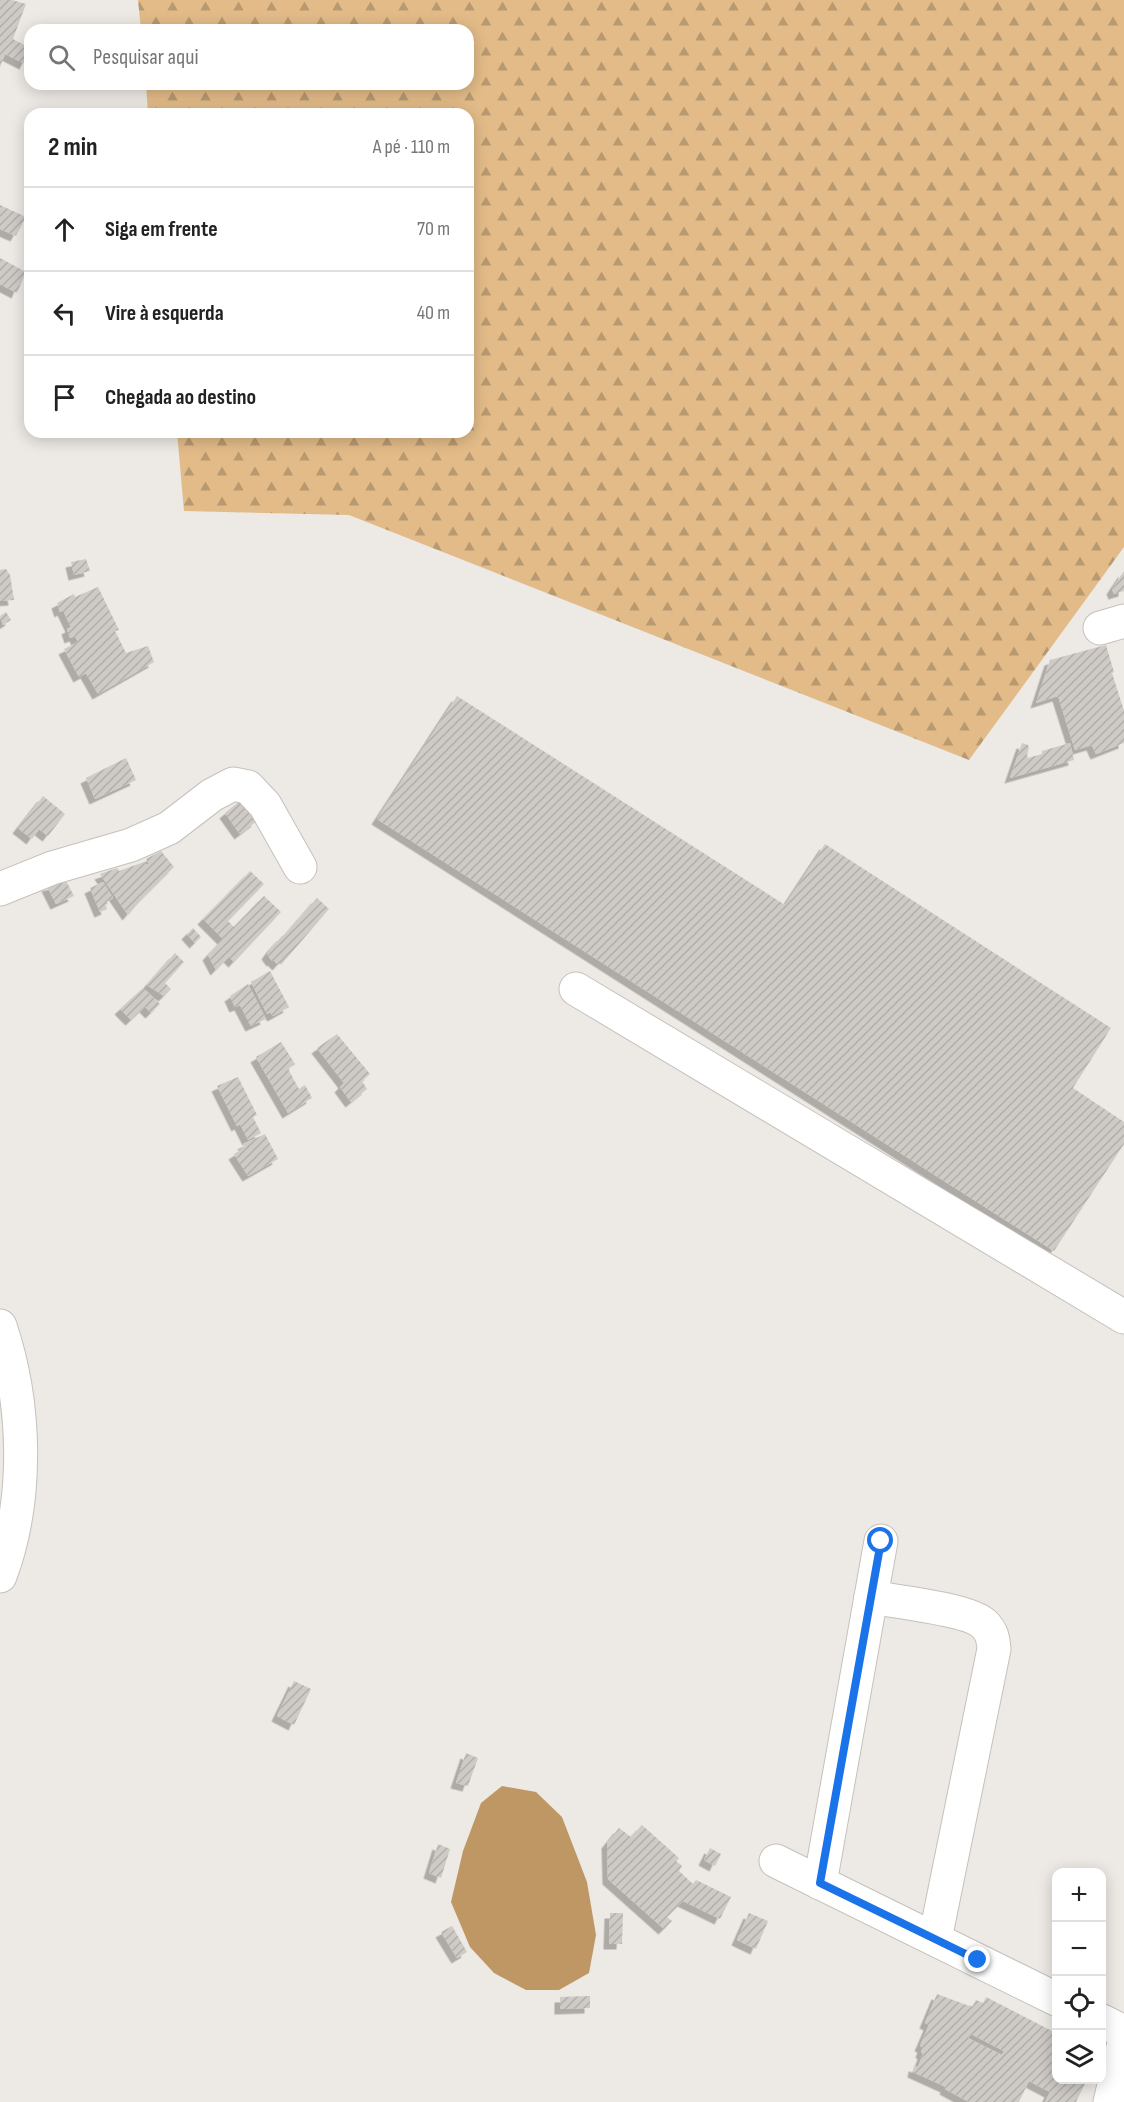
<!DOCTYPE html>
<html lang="pt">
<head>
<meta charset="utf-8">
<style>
	:root { --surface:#fff; --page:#f6f6f6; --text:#222; --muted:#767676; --line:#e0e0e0 }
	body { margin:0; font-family:"Sofia Sans Condensed",sans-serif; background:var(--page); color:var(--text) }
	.controls { position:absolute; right:18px; bottom:18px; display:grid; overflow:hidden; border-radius:12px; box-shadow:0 3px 15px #0003 }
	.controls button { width:54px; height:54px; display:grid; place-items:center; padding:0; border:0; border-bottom:2px solid var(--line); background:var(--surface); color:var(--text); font:30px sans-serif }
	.stop { position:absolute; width:18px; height:18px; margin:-14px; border:4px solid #1a73e8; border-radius:50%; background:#fff }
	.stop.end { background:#1a73e8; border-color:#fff; box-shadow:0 2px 6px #0008 }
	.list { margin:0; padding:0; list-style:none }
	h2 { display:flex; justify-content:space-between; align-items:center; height:78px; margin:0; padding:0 24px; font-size:26px }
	h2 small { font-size:20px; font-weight:400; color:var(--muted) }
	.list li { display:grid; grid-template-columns:39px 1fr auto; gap:18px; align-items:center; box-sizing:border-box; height:84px; padding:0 24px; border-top:2px solid var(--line) }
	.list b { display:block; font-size:22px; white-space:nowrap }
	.list em { font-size:20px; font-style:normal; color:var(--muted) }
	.icon { flex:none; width:33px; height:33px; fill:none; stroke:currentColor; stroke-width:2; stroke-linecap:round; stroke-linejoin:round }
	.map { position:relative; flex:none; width:1124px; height:2102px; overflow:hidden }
	.search { position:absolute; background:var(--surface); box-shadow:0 3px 15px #0003; left:24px; top:24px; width:450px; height:66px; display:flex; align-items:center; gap:15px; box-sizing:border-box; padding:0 21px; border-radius:18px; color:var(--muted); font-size:22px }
	.panel { position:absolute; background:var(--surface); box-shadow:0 3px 15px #0003; left:24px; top:108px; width:450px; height:330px; border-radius:18px }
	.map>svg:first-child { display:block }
</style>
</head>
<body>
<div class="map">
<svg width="1124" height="2102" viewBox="0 0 1124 2102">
	<defs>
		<pattern id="forest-firs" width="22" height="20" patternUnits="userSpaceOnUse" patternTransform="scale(1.5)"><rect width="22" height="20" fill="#e2bb88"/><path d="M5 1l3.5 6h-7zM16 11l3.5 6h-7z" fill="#b89970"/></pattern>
		<pattern id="building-hatch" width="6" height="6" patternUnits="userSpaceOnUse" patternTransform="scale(1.5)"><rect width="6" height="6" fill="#cecac5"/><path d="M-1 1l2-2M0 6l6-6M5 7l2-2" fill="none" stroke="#b2aeaa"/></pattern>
		<filter id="shadow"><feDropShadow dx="-5.5" dy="5.5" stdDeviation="0" flood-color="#0004"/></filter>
	</defs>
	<rect width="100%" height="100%" fill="#ede9e4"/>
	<polygon fill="url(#forest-firs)" points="138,0 1124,0 1124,547 969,760 349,515 184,511 177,432 468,432 468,114 148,114 146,84 468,84 468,30 141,30"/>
	<polygon fill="#be9765" points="502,1786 536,1792 562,1817 587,1882 596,1935 589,1973 559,1990 526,1990 494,1973 470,1947 451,1902 463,1851 481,1803"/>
	<g fill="url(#building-hatch)" fill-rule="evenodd" filter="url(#shadow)">
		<polygon points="0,0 12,0 26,4 13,39 30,48 30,53 25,64 5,54 0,67"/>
		<polygon points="0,205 26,217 16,236 0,229"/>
		<polygon points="0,258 26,272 17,293 0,284"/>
		<polygon points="86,559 90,571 74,575 71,562"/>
		<polygon points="6,569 10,575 14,600 0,601 0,570"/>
		<polygon points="1124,571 1124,591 1114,594 1112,589"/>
		<polygon points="98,587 119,630 115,631 126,653 148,646 154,662 98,694 86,673 79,677 64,649 78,642 75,636 70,638 67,629 71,627 63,610 60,612 57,603 74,594 75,597"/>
		<polygon points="6,612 11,620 3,625 0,616"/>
		<polygon points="1106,645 1114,672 1112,673 1124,711 1124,743 1096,754 1092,745 1075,750 1058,696 1036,703 1050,660"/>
		<polygon points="457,696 785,905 825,844 1111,1028 1073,1088 1124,1122 1124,1144 1054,1251 377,819"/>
		<polygon points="1022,743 1028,745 1029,748 1027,755 1028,758 1042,754 1042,751 1070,743 1074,760 1010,778"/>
		<polygon points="126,758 136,780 95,799 86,778"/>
		<polygon points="43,796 65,814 48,836 39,829 32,839 18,828"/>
		<polygon points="241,800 257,821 240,834 225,813"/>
		<polygon points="161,851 174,867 141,900 128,915 100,874 117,868 119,871 144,862 147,865 149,864 146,859"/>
		<polygon points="250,871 264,884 228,921 234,927 264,896 281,912 234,962 229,957 216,970 208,955 223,939 203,919"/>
		<polygon points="66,881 74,896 56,904 47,886"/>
		<polygon points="103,882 113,898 105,903 107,909 100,912 90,888"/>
		<polygon points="317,898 329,909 286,959 285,957 278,965 273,960 272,961 267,954 272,947 282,936 284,936"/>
		<polygon points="193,928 201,937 195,943 187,934"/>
		<polygon points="175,953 184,962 165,983 171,989 164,996 147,985"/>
		<polygon points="270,971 289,1007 273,1016 270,1012 267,1014 251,982"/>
		<polygon points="248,984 266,1019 251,1026 240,1005 235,1007 230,996"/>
		<polygon points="143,988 160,1004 151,1013 145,1007 131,1020 120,1009"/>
		<polygon points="337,1034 370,1074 362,1081 367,1089 351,1102 340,1087 344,1083 317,1048"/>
		<polygon points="281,1042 295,1064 288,1069 299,1089 305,1085 312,1098 288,1113 256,1057"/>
		<polygon points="238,1077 257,1115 253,1117 261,1133 248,1140 240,1124 237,1126 217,1086"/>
		<polygon points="265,1134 278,1159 248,1176 234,1154 245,1147 243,1144"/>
		<polygon points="294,1681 311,1689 294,1725 277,1716"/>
		<polygon points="466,1753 478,1758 468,1786 456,1783"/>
		<polygon points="642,1825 679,1858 676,1861 682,1866 679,1871 693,1884 696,1880 731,1897 720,1919 683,1901 667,1917 672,1921 664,1929 608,1879 607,1843 619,1828 631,1837"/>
		<polygon points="438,1844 450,1849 441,1878 429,1873"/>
		<polygon points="710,1848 721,1854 715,1866 704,1860"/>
		<polygon points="610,1913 623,1913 622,1944 609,1944"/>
		<polygon points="749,1913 768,1921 756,1949 737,1940"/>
		<polygon points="452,1926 467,1952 457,1958 441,1932"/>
		<path d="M937,1994l35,13 4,-7 7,3 3,-6 70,36v47h31l-11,22h-31l5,-10 -21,-11 -10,21h-50l-24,-13 1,-2 -33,-15 1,-6 4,1 5,-13 -2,-2 2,-5 -3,-1 9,-21 -4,-2zM971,2034l33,17 -2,4 -34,-17z"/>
		<polygon points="590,1996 590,2008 560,2009 560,1997"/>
	</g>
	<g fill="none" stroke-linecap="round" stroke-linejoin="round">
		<g stroke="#c5c1bc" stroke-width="35">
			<g id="minor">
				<polyline points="1100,628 1124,621"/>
				<polyline points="0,889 52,868 131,845 169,828 212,795 233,784 248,787 265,805 300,867"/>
				<polyline points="576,989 1124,1317"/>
				<path d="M0,1326c26,77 29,173 0,250"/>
				<path d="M871,1597c25,5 98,12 113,27 8,8 9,14 10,25l-59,290"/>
				<polyline points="776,1861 1056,1999"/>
				<polyline points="820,1883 881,1541"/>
				<polyline points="1102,2021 1124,2032"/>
				<polyline points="1110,2102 1124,2043"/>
			</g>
		</g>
		<use href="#minor" stroke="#fff" stroke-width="33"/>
	</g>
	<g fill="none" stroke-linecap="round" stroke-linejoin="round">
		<polyline stroke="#1a73e8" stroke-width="8" points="881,1541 820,1883 978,1960"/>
	</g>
</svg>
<div class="controls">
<button>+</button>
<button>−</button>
<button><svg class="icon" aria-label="locate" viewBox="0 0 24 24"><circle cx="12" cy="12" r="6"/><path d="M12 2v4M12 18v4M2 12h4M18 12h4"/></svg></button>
<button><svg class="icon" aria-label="layers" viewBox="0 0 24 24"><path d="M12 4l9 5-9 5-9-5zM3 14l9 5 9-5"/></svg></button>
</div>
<div class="stop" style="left:881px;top:1541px"></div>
<div class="stop end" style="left:978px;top:1960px"></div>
<div class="search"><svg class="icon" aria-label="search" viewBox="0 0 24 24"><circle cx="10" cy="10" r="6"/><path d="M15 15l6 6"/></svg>Pesquisar aqui</div>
<section class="panel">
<h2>2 min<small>A pé · 110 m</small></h2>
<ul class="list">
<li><svg class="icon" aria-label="ahead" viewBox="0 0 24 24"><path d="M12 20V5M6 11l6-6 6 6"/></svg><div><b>Siga em frente</b></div><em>70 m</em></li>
<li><svg class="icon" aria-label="left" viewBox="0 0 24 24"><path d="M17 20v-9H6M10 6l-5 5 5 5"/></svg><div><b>Vire à esquerda</b></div><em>40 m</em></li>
<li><svg class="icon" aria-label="arrive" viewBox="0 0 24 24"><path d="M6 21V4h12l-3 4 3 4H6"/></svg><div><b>Chegada ao destino</b></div></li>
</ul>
</section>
</div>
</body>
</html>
